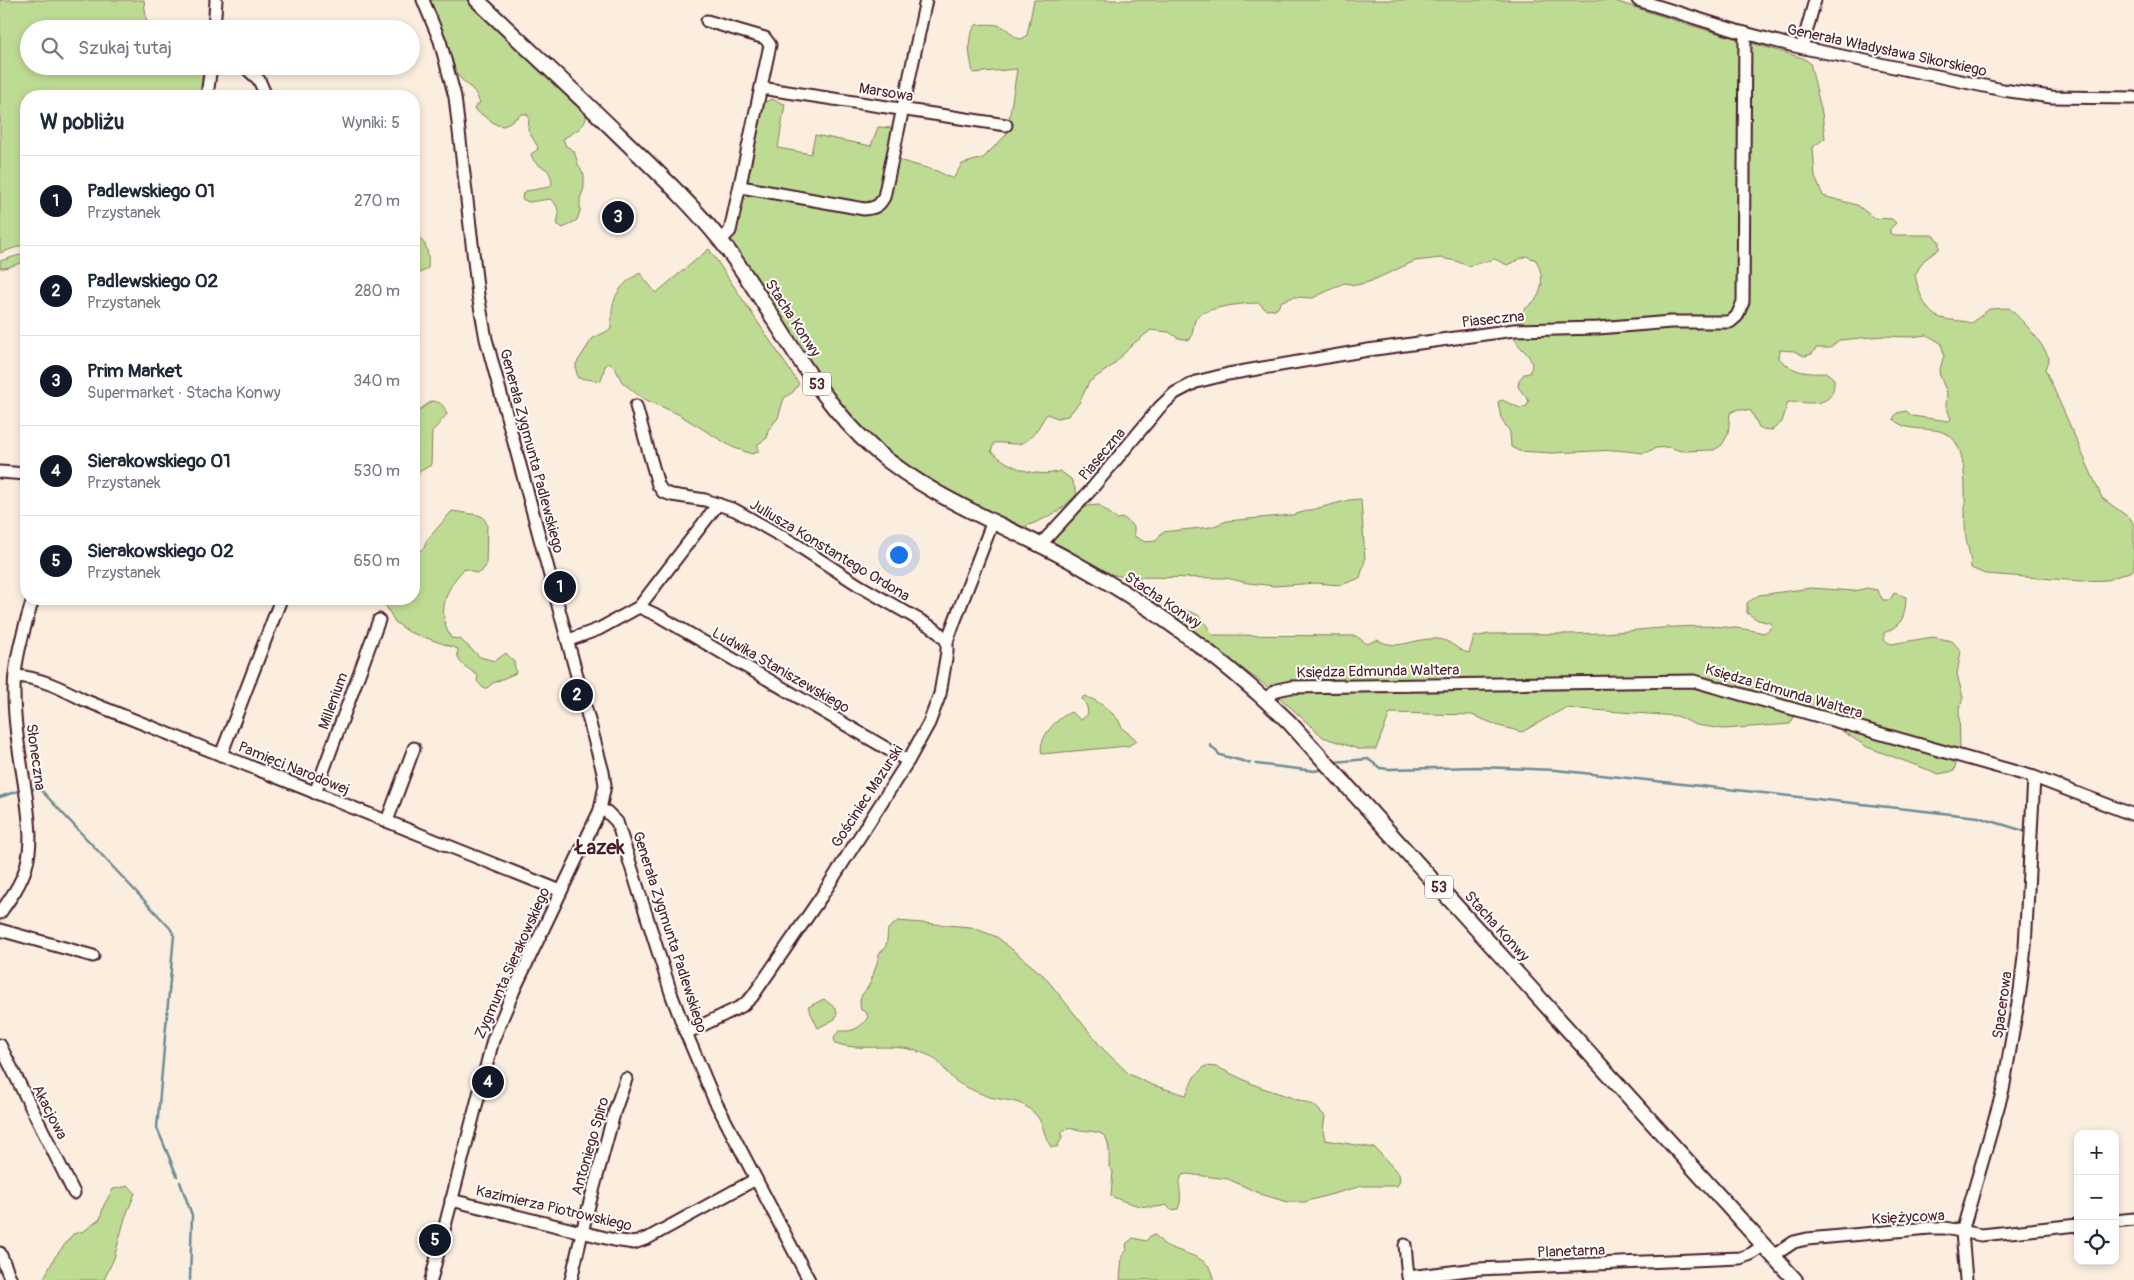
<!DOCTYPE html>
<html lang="pl">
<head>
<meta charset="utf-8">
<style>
	:root { --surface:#fff; --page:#f6f6f7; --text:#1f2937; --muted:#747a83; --line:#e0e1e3; --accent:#111827 }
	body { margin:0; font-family:Pangolin,sans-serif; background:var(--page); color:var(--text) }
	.controls { position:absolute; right:15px; bottom:15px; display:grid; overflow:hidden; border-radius:10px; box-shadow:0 2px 8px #0003 }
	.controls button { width:45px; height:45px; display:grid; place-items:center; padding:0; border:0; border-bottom:1px solid var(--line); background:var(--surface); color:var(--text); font:25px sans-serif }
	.you { position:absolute; left:898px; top:554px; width:18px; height:18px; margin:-12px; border:4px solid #fff; border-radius:50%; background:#1a73e8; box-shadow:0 0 0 8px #1a73e833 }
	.badge { display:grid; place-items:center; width:32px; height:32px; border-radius:50%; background:var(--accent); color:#fff; font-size:16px; font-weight:700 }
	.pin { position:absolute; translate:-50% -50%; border:2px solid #fff; box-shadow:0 1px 5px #0006 }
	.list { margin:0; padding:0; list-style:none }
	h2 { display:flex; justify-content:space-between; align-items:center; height:65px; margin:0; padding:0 20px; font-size:21px }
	h2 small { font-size:16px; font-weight:400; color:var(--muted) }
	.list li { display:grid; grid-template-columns:32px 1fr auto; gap:15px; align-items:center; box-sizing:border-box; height:90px; padding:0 20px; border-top:1px solid var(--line) }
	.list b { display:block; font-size:19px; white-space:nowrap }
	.list p { margin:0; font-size:16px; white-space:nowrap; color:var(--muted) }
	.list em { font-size:16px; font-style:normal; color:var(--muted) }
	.icon { flex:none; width:28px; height:28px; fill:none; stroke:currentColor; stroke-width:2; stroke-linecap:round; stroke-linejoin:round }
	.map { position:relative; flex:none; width:2134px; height:1280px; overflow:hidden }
	.search { position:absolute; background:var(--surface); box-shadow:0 2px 8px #0003; left:20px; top:20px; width:400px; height:55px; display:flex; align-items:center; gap:12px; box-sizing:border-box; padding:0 18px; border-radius:28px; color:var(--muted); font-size:19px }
	.panel { position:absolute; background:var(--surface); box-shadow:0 2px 8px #0003; left:20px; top:90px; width:400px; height:515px; border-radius:20px }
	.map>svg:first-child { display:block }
</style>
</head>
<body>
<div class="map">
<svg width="2134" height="1280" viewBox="0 0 2134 1280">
	<rect width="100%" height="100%" fill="#fceedf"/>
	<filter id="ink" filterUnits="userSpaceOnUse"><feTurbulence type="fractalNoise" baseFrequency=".02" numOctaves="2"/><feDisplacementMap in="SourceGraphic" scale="10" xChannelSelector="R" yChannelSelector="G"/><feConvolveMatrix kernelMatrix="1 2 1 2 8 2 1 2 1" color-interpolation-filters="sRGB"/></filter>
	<g filter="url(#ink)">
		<g fill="#bedb93" stroke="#847d5f">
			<polygon points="0,0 144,0 147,26 152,29 29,29 29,66 205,66 205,80 201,96 26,96 26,244 0,253"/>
			<path d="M430,0h39l118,114c-1,14 -14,18 -24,25l3,7 8,5 4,13 6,11v13l-4,11v12l-3,9 -14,8 -6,-4c3,-10 2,-19 -7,-25l-21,3 -7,-3 1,-6 3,-2 24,-4 2,-3c-2,-24 -16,-11 -21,-30l6,-4 1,-3 -10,-17 1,-12 -2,-4h-5l-18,12 -7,-1 -22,-15 -1,-2 6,-5 -5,-11 -17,-16z"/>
			<path d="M1034,0h578l74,24 117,34 7,5 12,50 3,25 -12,9 2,30 8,19 34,9 17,13 18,1 4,4 -6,6v4l3,2h39l7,6v8l-16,12 -8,14c3,14 10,39 26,43 10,3 21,2 31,5l17,-14 20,-1c16,15 30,30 40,50l-4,11 57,129 29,21 3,8v41l-2,3 -25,9 -26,1 -96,-7 -14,-6c0,-11 -3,-20 -5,-30 -4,-25 7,-90 -19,-104 -17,-9 -39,0 -54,-15l4,-6 9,-2 6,5 37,5 2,-2 -5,-13 1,-13 -8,-20 5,-18 -3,-12 -14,-8 -18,2 -26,-1 -44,4 -9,8h-14l-4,6 -8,2 -10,-5 -14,-1 -1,8c14,15 29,16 48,15l7,6c2,31 -26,23 -46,23l-6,20 -10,8 -12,-1 -9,-18 -13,-2 -8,4 -2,21 -6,11 -8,5 -33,1 -12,-4 -13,1 -12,5 -28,-3 -64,3 -33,-2 -8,-4 -1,-15 -9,-14 -3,-16 4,-2 18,8 7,-2 2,-5 -11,-14 1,-7 5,-6 6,-1c7,-18 -10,-21 -15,-34 -1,-3 0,-12 1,-15 1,-12 9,-14 16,-21 13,-11 11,-30 4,-43l-10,-4 -19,9 -12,-6 -27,7 -12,-5 -15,-3 -26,3 -46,21 -13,3 -12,-2 -31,15 -19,-1 -12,4 -5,8 -11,1 -7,-7c-14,0 -58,4 -64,17 -2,6 -2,14 -5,20l-12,-2 -9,-6 -18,-2 -18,14 -21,22 -23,16 -10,21 -11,13 -11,2 -10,-4c-8,11 -16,31 -32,30 -8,0 -13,-2 -21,-1l-3,8c17,16 46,28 69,20l11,8 6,14c-14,19 -34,27 -56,35l-102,-49 -65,-56 -42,-55 -82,-128 15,-45 18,-92 8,-4 14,5 -7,44 33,6 4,-19 56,11 7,-19 14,1 -4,29 49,14 16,8 9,-15 21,-6 24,-24 10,-65 -44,4c-3,-17 -8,-34 3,-48 8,-1 21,-2 29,3 8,5 7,10 17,11l5,-4z"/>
			<path d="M417,237c11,5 12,20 11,31l-14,9v-39z"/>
			<path d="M709,249l90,135 -6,8 -9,6 -6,20 -10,12 -1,8 -9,6v8l-6,2 -20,-7 -54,-33 -36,-16 -20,-16 -7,-14 -6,-5 -4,3 -4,15 -23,-3 -2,-8v-6l16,-25 19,-10c0,-28 4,-42 29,-56l16,20z"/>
			<path d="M26,253v10c-10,-1 -16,6 -26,5v-7z"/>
			<path d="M414,295c2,17 10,51 0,65z"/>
			<path d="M432,401c10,1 12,5 15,13l-15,18 -1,33 -12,7 -5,16v-78l4,1z"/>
			<polygon points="1361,499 1365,560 1360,578 1341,585 1315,583 1275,586 1248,583 1226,578 1125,577 1110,574 1052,544 1055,533 1087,506 1099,505 1117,519 1124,518 1134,527 1134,536 1145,542 1156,541 1162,532 1211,527 1227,521 1292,515 1349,500"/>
			<path d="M452,511l26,4 5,2 4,7 -1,42 -5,6 -6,1 -7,-4 -5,1c-19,20 -26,44 -12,68l9,1 20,18 15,4 11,-8 8,9 2,11 -23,10 -6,5h-4l-6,-7 1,-5c-10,-9 -23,-12 -20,-27l-49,-17 -14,-10 -13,-23h32v-45l10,-6 3,-8z"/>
			<path d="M1811,588l43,3 13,-3 10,2 6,10h7l4,-7 12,4c-1,20 -3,27 -22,36v7l7,4 42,-7 19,4 9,10 -4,23 6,24 -4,11 1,38 -6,24 -15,3 -72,-27 -25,-16 -5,-15 -36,-11 -11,19 -66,5 -28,-4 -19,-9 -112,-8 -43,24 -23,-6 -27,-11 -82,-2 -14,36h-18l-35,-12 -55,-50 -82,-59 -9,-11 1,-8c22,4 24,7 34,26l144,1 11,8 10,-4c24,12 36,-3 61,-1 13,1 19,12 31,14l5,-16 15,-3c39,-1 77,1 115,-1 52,-4 108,-13 160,0l6,-4 1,-6 -13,-3 -11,-7v-10l12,-8z"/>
			<path d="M1084,696c12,3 27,14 35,25 1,2 2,5 3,7 5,5 10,7 15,13l-9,5 -86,8c-5,-16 15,-36 29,-42l10,8 7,-6 -1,-7 -5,-9z"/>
			<path d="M898,921l73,6 26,10 47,39 59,73 26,25 23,11 34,10 8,-18 11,-11 12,1 40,19 57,19 11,11 -2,15 2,9 50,8 24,26 1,7 -3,5h-35l-58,16h-16l-25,-7 -35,-16 -41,-5 -5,1c-6,12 2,21 -4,34l-7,1 -5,-5c-17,6 -39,-2 -55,-9l2,-25 -4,-4c2,-43 -8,-32 -41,-39l-6,3v7l-5,9h-6c-8,-11 -7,-27 -19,-36 -13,-12 -27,-10 -42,-14 -7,-2 -22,-9 -28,-12 -14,-7 -17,-18 -27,-26 -5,-4 -15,-7 -21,-9 -26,-7 -56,2 -79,-7l-1,-6 5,-6c14,1 22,-3 29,-14l-2,-5 -5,-2c-4,-17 5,-16 10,-29 3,-10 6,-16 8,-26 1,-4 3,-3 5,-6 4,-6 3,-14 4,-20z"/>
			<polygon points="824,999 835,1008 837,1013 835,1019 818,1028 808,1007"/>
			<polygon points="129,1186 135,1193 125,1218 114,1258 104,1280 43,1280 55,1257 73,1234 84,1231 100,1219 104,1205 113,1189"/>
			<path d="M1155,1235c4,3 7,9 12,11 14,7 49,12 46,34h-93l2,-24 5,-6 -1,-6 7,-6 13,3 4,-5z"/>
		</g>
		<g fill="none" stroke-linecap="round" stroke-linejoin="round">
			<g stroke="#6c8c95" stroke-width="2.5">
				<polyline points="1210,745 1220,755 1250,763"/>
				<polyline points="1334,762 1368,759 1380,768 1389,769 1479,767 1556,770 1978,817 2024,831"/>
				<polyline points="1256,764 1315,771 1323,769"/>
				<polyline points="32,789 40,789 170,928 174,935 157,1128 177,1176"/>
				<polyline points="0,797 18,791"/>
				<polyline points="180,1182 192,1215 190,1280"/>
			</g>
			<g stroke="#4a1f2b" stroke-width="15">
				<g id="minor">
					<polyline points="423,0 440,41 455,97 478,295 486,339 603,772 605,785 600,810 514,990 493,1040 431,1280"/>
					<polyline points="1638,0 1737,31 1790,45 2003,90 2051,97 2134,98"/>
					<polyline points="707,21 765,38 770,45 730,231 721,240"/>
					<polyline points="214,29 216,0"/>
					<polyline points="1802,47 1815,0"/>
					<polyline points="244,66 259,80 266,96"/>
					<polyline points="761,88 1006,125"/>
					<polyline points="207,96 211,66"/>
					<path d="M741,187l123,22c10,-1 15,-2 20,-12l42,-197"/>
					<polyline points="636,406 658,485 663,492 672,495 705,500 735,510 797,545 860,586 935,629 947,641"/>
					<polyline points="0,472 26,474"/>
					<polyline points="1040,545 1089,492 1160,407 1175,393 1196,382 1228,374 1368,350 1514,330 1598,328 1671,322 1730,322 1737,316 1743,302 1745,33"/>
					<polyline points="639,607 659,616 908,761"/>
					<polyline points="569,640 599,629 639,607 718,504"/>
					<path d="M15,676c24,1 48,13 69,24l477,191"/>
					<polyline points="1265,699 1277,690 1291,687 1694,681 2034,777 2134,815"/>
					<polyline points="221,755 281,599"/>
					<polyline points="315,793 379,620"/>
					<polyline points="600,810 607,812 617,822 672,996 686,1033 714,1099 809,1280"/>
					<polyline points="387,821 414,748"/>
					<path d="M0,913c10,-14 21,-29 26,-46 7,-24 3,-48 0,-72 -5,-34 -12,-68 -12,-103 0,-32 10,-63 19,-93"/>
					<polyline points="0,930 93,956"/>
					<polyline points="686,1033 742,1006 752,997 821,897 908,761 929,723 940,694 947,652 947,641 993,521"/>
					<polyline points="0,1045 74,1193"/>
					<polyline points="451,1200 614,1240 634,1243 648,1238 756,1179"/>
					<polyline points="2115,1221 2134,1219"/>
					<polyline points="1405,1245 1408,1277 1477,1269 1740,1258 1751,1254 1764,1245"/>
					<polyline points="0,1253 11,1280"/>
					<polyline points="1773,1256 1794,1242 1807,1239 1930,1228 1945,1228 1981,1235 2078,1225"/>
					<polyline points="571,1280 585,1220 615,1110 626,1079"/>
					<polyline points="1966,1280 1962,1232 2003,1090 2020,991 2025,947 2034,777"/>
				</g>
			</g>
			<g stroke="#4a1f2b" stroke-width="18">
				<path id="major" d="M477,0c48,46 97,91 144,137 35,34 70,66 100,104 53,68 88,152 154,209 57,49 131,75 196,111 80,44 152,98 218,161l506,558"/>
			</g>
			<use href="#minor" stroke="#fdfcf7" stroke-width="11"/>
			<use href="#major" stroke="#fdfcf7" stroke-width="14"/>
		</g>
	</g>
	<g text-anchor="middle" stroke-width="4" stroke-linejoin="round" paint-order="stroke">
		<g fill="#fdfcf7" stroke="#806168" stroke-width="1">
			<rect x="803" y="372.5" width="28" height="23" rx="4"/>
			<rect x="1425" y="875.5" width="28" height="23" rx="4"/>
		</g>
		<g font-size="14" font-weight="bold" fill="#4a1f2b">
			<text x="817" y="389">53</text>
			<text x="1439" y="892">53</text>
		</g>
		<g font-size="15" fill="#4a1f2b" stroke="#fdfcf7">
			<text transform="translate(1887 50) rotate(12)" y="5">Generała Władysława Sikorskiego</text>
			<text transform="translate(886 92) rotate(9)" y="5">Marsowa</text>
			<text transform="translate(793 318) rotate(57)" y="5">Stacha Konwy</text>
			<text transform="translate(1493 319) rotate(-6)" y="5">Piaseczna</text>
			<text transform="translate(532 451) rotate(75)" y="5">Generała Zygmunta Padlewskiego</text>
			<text transform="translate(1102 454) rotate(-50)" y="5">Piaseczna</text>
			<text transform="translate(830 550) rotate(31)" y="5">Juliusza Konstantego Ordona</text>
			<text transform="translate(1163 600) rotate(34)" y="5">Stacha Konwy</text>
			<text transform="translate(781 670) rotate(30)" y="5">Ludwika Staniszewskiego</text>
			<text transform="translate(1378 671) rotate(-1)" y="5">Księdza Edmunda Waltera</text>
			<text transform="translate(1784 691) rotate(16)" y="5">Księdza Edmunda Waltera</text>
			<text transform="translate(333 701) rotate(-70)" y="5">Millenium</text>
			<text transform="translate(36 757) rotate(82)" y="5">Słoneczna</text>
			<text transform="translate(294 768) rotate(22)" y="5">Pamięci Narodowej</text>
			<text transform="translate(867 796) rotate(-57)" y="5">Gościniec Mazurski</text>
			<text transform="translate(1497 926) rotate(48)" y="5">Stacha Konwy</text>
			<text transform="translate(670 932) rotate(72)" y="5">Generała Zygmunta Padlewskiego</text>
			<text transform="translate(512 963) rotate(-66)" y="5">Zygmunta Sierakowskiego</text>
			<text transform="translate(2002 1005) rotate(-82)" y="5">Spacerowa</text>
			<text transform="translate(50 1112) rotate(63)" y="5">Akacjowa</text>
			<text transform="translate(590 1146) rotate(-74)" y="5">Antoniego Spiro</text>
			<text transform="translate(554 1208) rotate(13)" y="5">Kazimierza Piotrowskiego</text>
			<text transform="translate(1908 1217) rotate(-3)" y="5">Księżycowa</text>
			<text transform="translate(1571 1251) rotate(-2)" y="5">Planetarna</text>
		</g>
		<g font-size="20" font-weight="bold" fill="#4a1f2b" stroke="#fdfcf7">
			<text x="600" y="854">Łazek</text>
		</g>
	</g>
</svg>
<div class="controls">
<button>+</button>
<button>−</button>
<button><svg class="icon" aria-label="locate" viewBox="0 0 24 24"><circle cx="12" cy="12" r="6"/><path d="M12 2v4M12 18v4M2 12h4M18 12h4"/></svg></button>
</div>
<div class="you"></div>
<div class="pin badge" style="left:560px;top:587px">1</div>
<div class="pin badge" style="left:577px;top:695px">2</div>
<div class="pin badge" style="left:618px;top:217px">3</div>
<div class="pin badge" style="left:488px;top:1082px">4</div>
<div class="pin badge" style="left:435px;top:1240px">5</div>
<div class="search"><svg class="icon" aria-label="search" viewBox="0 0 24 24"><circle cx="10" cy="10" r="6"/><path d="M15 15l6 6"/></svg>Szukaj tutaj</div>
<section class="panel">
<h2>W pobliżu<small>Wyniki: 5</small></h2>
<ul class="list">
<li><span class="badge">1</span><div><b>Padlewskiego 01</b><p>Przystanek</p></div><em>270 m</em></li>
<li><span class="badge">2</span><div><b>Padlewskiego 02</b><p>Przystanek</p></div><em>280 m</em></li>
<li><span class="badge">3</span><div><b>Prim Market</b><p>Supermarket · Stacha Konwy</p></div><em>340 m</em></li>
<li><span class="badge">4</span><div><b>Sierakowskiego 01</b><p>Przystanek</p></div><em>530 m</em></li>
<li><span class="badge">5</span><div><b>Sierakowskiego 02</b><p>Przystanek</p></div><em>650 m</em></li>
</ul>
</section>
</div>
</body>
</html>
